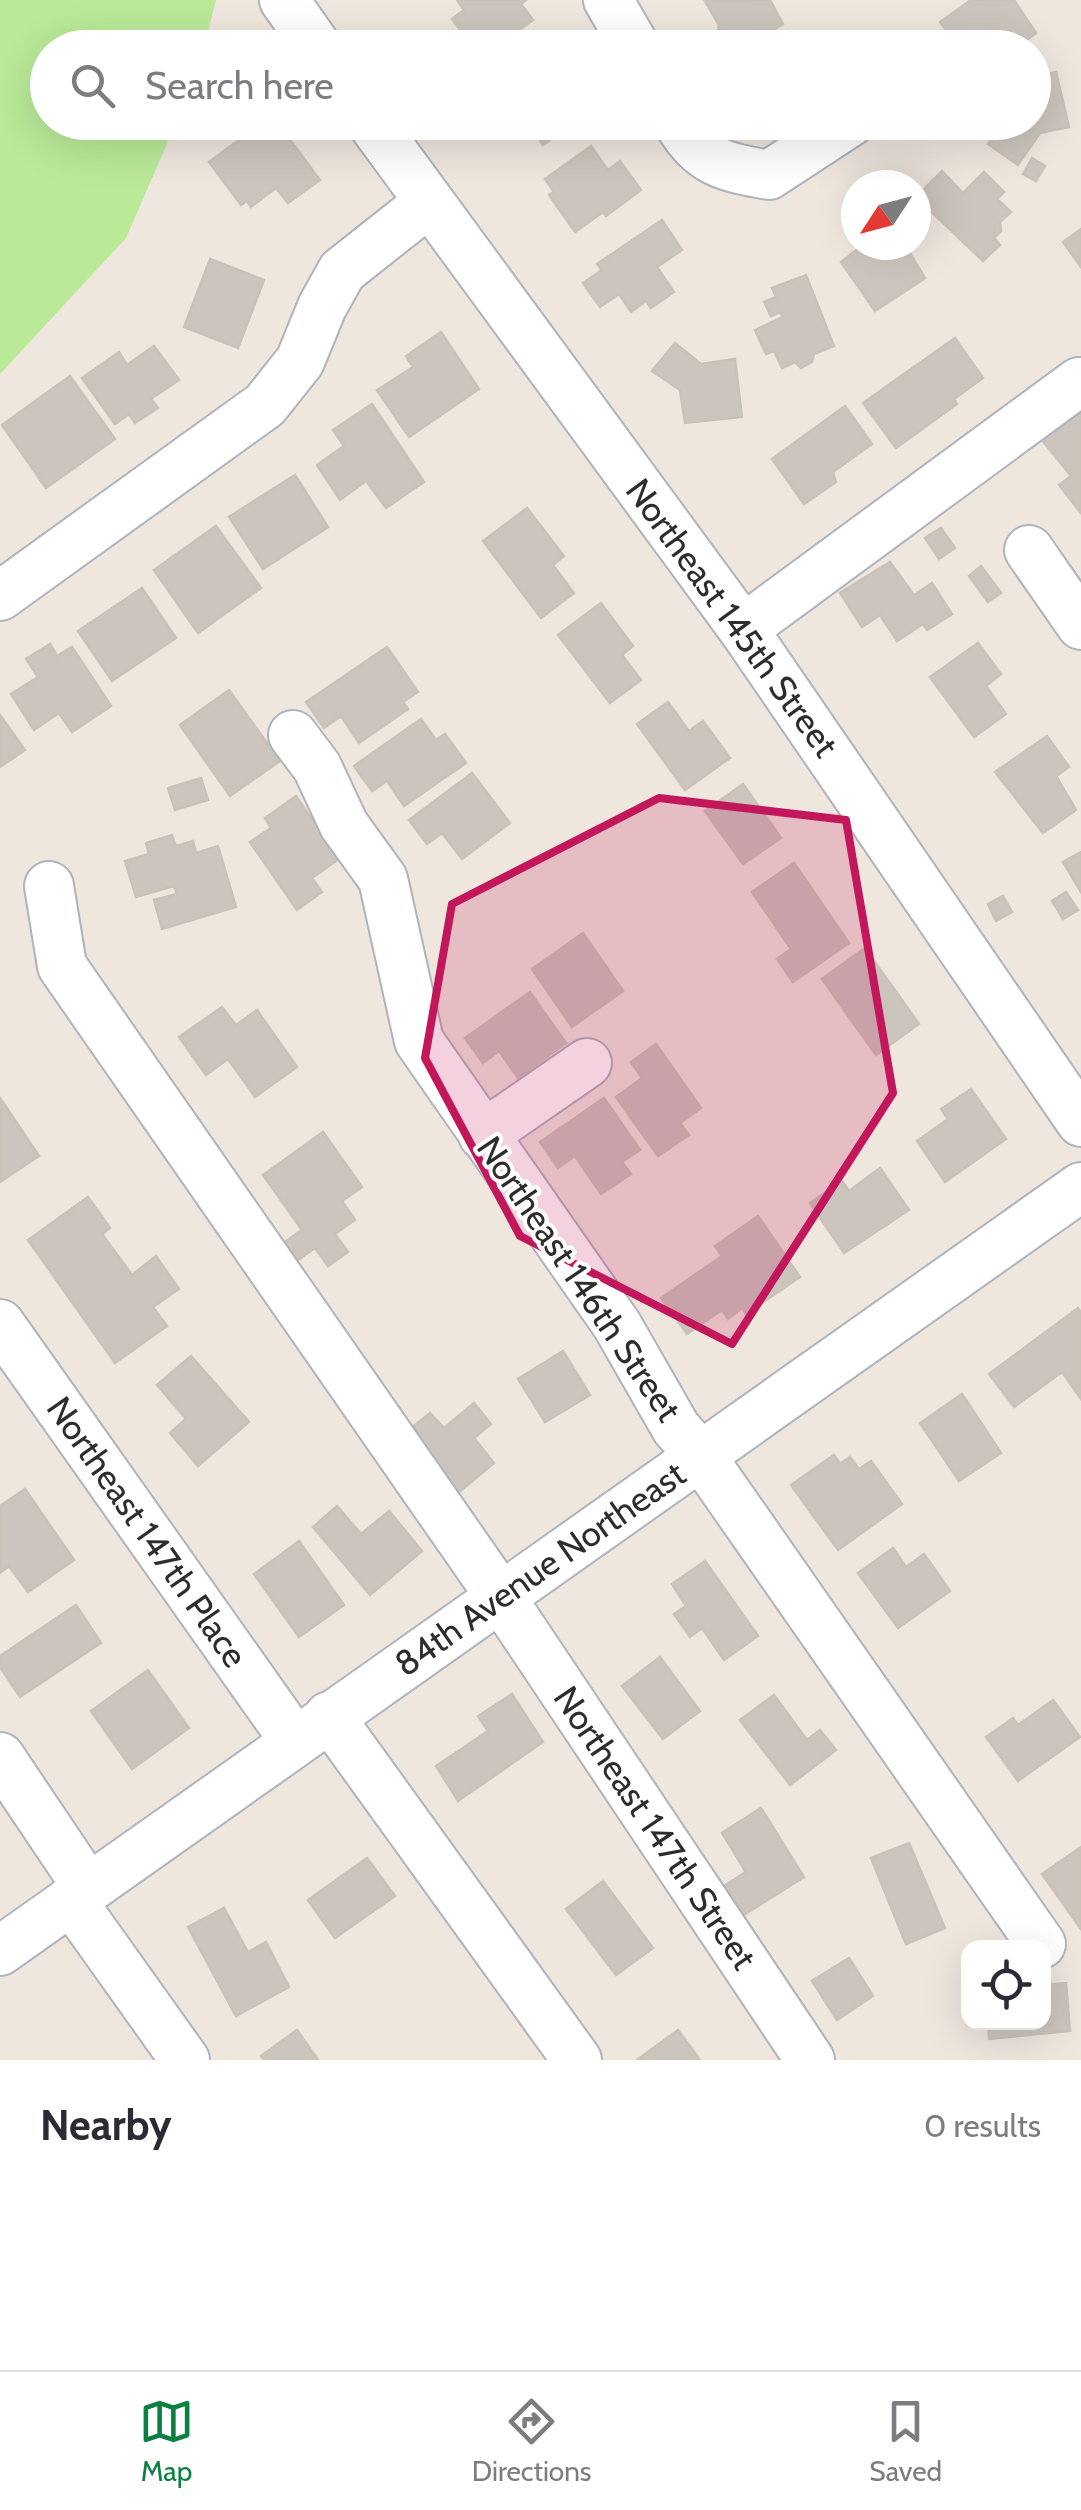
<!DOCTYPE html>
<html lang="en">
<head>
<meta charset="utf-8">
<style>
	:root { --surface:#fff; --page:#f7f7f7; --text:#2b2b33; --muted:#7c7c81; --line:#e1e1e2; --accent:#0b8043 }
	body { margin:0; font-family:Cabin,sans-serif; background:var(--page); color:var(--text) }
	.controls { position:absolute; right:30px; bottom:30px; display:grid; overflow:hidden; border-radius:20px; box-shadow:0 10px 40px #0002 }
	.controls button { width:90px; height:90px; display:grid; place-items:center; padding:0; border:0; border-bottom:2px solid var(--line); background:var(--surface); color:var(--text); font:50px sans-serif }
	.compass { position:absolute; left:841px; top:170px; width:90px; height:90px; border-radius:50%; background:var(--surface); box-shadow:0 10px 40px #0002; rotate:234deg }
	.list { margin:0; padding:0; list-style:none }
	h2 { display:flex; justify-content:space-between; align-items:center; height:130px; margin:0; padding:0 40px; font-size:42px }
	h2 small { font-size:32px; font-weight:400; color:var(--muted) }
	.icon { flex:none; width:55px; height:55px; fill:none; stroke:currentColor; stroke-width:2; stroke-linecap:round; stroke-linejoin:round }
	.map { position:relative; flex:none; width:1081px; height:2060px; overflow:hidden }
	.search { position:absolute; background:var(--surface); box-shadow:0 10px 40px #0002; left:30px; right:30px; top:30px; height:110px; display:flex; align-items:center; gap:25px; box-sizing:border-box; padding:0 35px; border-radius:55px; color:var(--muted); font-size:38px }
	.sheet { height:310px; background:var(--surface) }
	nav { display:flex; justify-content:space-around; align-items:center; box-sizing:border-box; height:140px; border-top:2px solid var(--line); background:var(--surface); font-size:28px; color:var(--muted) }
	nav a { display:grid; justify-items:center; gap:5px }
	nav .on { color:var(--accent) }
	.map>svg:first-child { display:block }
</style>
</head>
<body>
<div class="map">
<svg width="1081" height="2060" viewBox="0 0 1081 2060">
	<rect width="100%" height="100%" fill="#efe6de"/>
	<polygon fill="#bae998" points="0,0 216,0 204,47 48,48 48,122 176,123 126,238 0,374"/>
	<g fill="#cbc5bd" stroke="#cbc2b7" stroke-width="2.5">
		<polygon points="457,0 526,0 521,4 533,20 494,48 473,48 452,19 464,10"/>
		<polygon points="770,0 783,24 763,36 760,31 752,48 714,48 719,25 705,1"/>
		<polygon points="971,0 1014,0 1036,33 1023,43 1022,48 959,48 940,22"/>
		<polygon points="1056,72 1069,127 1040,133 1018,165 988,144 1003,122 1034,122 1034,77"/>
		<polygon points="263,122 277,122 320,180 288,203 276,188 251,207 247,201 241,205 209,162"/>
		<polygon points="527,122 576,122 543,145"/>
		<polygon points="591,146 608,170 620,161 641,190 606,216 603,212 575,232 549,195 554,192 545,179"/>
		<polygon points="1032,158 1045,166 1036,181 1023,174"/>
		<polygon points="942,171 963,193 984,172 1004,192 997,199 1011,212 1000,222 1001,231 994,238 1000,245 983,261 916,197"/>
		<polygon points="662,220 682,250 657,267 674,292 651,308 646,301 631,312 619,294 600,307 583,283 602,270 597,264"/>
		<polygon points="1081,229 1081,267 1063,242"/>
		<polygon points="863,245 905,245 925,278 875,311 841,262"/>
		<polygon points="210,259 264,280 238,348 184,327"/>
		<polygon points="806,275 834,346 814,354 812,362 801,368 795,362 782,368 774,351 766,354 755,330 783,317 780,312 771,316 764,302 776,297 772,288"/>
		<polygon points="441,332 479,389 409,437 377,390 413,367 406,356"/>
		<polygon points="955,338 983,378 954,399 957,404 896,448 863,403"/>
		<polygon points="675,343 701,364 735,359 742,417 685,423 680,390 652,371"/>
		<polygon points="154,346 179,380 151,399 158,408 135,423 129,414 115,424 82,378 119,352 127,365"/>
		<polygon points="70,376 115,439 46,488 2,425"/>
		<polygon points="372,404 424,482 386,508 366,481 340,500 317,465 344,446 333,430"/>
		<polygon points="845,406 872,444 833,472 836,482 804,504 772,459"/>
		<polygon points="1078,410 1081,414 1081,513 1059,485 1071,476 1041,439"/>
		<polygon points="295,475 328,527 263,569 229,517"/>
		<polygon points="527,508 564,556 553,565 574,593 541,618 483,541"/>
		<polygon points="216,526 261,588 198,633 154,570"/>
		<polygon points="941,528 955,548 939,559 925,538"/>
		<polygon points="890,562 914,595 932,583 952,614 927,630 923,624 897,641 880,615 862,627 840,593"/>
		<polygon points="981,566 1001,593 988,602 969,576"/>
		<polygon points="142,588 176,638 112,681 78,631"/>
		<polygon points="601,603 633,646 622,655 641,680 610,703 558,635"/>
		<polygon points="978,643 1001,674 986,686 1006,714 974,737 930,677"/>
		<polygon points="50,644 57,656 72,647 111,706 72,732 59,713 34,730 11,694 38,677 26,659"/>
		<polygon points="387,647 418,692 403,702 408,709 359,743 341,716 324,728 306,702"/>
		<polygon points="229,690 280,761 230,796 180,725"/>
		<polygon points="668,702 689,731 703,721 730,758 685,790 637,724"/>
		<polygon points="0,715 25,750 0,767"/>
		<polygon points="421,719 436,740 445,734 466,763 404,806 387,781 372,791 354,766"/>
		<polygon points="1047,736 1069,767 1056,776 1076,810 1043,833 995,772"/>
		<polygon points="472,773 510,823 462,859 442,833 427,844 409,820"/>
		<polygon points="201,778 208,800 175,810 168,788"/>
		<polygon points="743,784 781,838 743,864 705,811"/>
		<polygon points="296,796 339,859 312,878 322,892 297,910 250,842 271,828 265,818"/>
		<polygon points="172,835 176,846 193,841 196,853 218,846 236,907 162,929 154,900 177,894 174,886 136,897 125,861 149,854 146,843"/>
		<polygon points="1081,852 1081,892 1063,862"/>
		<polygon points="794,863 849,943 793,982 777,959 791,949 752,892"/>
		<polygon points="1066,892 1078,910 1063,919 1052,901"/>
		<polygon points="1003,896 1012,912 996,921 988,904"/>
		<polygon points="583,933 623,991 572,1027 532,969"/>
		<polygon points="865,948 919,1024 876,1055 822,979"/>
		<polygon points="530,992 566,1043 518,1078 499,1051 483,1063 465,1038"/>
		<polygon points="222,1007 236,1025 257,1010 297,1067 255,1097 228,1059 206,1075 179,1037"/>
		<polygon points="656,1044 701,1108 680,1123 689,1135 658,1156 616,1097 642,1078 631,1062"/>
		<polygon points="971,1089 1006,1139 945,1182 917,1141 948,1119 941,1109"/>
		<polygon points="0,1098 39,1156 0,1182"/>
		<polygon points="604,1098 640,1150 622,1162 631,1174 601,1194 575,1156 558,1168 540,1142"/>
		<polygon points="323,1132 362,1187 342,1201 355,1220 335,1234 348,1252 328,1266 315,1248 295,1262 282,1244 302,1230 263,1175"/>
		<polygon points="880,1168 909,1210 844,1253 810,1203 842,1181 849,1191"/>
		<polygon points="88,1197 110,1228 102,1234 132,1275 156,1256 179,1289 153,1307 167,1326 115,1363 28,1240"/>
		<polygon points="758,1216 800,1277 746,1314 742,1308 728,1319 722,1310 687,1334 661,1298 722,1256 715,1246"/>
		<polygon points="1078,1308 1081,1313 1081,1399 1062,1372 1014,1407 989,1374"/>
		<polygon points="563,1351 590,1395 545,1422 518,1379"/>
		<polygon points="191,1356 249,1422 198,1466 170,1433 186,1419 157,1385"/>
		<polygon points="962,1394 1001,1453 959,1481 920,1423"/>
		<polygon points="474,1403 491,1424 474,1438 494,1463 458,1493 408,1431 430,1413 444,1428"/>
		<polygon points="834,1455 840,1464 850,1457 859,1469 871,1461 902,1504 838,1550 791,1485"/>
		<polygon points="25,1489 74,1560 28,1592 9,1566 0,1573 0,1506"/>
		<polygon points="337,1506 361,1534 389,1511 422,1551 370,1595 313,1527"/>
		<polygon points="299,1541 344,1605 299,1637 254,1574"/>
		<polygon points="893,1548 906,1567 924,1554 950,1591 898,1628 858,1573"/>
		<polygon points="705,1561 758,1636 724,1660 702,1628 690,1637 674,1614 686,1606 672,1584"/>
		<polygon points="76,1605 101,1643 20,1697 0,1667 0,1656"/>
		<polygon points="660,1657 700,1711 663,1739 622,1686"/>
		<polygon points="148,1670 189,1728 132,1769 91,1711"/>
		<polygon points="512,1694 543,1742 458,1801 436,1766 488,1731 478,1716"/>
		<polygon points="774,1695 807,1740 820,1730 836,1750 790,1785 740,1720"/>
		<polygon points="1053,1700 1080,1737 1018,1781 986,1737 1013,1718 1018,1725"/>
		<polygon points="761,1808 804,1877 742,1916 724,1886 746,1872 722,1833"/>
		<polygon points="909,1843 945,1928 906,1944 871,1858"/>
		<polygon points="1081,1847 1081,1929 1042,1874"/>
		<polygon points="367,1858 395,1896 335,1938 308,1900"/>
		<polygon points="603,1881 653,1948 616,1975 566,1909"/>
		<polygon points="224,1908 248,1952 266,1942 289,1987 236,2016 188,1927"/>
		<polygon points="849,1958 873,1996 837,2020 812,1981"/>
		<polygon points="1066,1983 1070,2031 989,2039 988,2022 1044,2022 1044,1985"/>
		<polygon points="297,2030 318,2060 264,2060 261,2056"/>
		<polygon points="678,2030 700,2060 637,2060"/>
	</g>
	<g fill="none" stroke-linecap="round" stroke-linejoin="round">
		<g stroke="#aeb3bd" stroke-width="52">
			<g id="minor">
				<polyline points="284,0 318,48"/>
				<polyline points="608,0 636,48"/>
				<polyline points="371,122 743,629 1081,1122"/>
				<path d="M678,122c23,41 47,45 91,53l81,-53"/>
				<polyline points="1029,550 1081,625"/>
				<polyline points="0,596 265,405 300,361 322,307 342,271 428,203"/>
				<polyline points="743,629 1079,382"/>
				<polyline points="293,735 317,767 344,825 383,879 419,1041 617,1325 676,1428 701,1456 1041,1944"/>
				<polyline points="49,886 62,966 500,1596 810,2060"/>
				<polyline points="483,1135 587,1063"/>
				<polyline points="0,1324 294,1740"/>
				<polyline points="329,1716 577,2060"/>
				<polyline points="0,1757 88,1888"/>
				<polyline points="71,1900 185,2060"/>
				<polyline points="0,1951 1081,1187"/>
			</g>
		</g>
		<use href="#minor" stroke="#fff" stroke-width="48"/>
	</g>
	<path fill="#c2185b" fill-opacity="0.2" stroke="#c2185b" stroke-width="8" stroke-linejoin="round" d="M659,798l187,22 47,273 -161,251 -212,-108 -95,-178 27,-154z"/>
	<g text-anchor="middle" stroke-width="8" stroke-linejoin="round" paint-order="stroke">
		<g font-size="35" fill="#2d2d2d" stroke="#fff">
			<text transform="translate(732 618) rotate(54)" y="12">Northeast 145th Street</text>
			<text transform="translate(579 1279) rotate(56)" y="12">Northeast 146th Street</text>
			<text transform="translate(147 1532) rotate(55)" y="12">Northeast 147th Place</text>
			<text transform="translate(540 1569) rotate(-35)" y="12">84th Avenue Northeast</text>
			<text transform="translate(655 1828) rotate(56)" y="12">Northeast 147th Street</text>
		</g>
	</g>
</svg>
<div class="controls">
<button><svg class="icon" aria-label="locate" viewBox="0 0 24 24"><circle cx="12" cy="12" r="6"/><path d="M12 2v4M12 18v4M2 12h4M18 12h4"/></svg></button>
</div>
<svg class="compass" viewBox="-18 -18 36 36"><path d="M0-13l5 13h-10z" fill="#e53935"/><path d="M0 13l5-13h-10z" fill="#7c7c81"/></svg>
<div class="search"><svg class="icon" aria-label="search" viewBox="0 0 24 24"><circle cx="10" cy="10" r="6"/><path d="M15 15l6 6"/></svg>Search here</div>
</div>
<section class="sheet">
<h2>Nearby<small>0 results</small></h2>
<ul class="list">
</ul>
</section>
<nav>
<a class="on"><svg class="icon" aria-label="map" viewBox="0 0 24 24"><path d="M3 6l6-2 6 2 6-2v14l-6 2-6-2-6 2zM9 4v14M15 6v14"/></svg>Map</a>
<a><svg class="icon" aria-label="directions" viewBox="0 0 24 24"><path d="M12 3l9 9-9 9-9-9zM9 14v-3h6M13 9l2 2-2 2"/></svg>Directions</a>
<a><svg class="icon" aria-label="saved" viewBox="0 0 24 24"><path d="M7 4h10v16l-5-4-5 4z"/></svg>Saved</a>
</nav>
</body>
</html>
